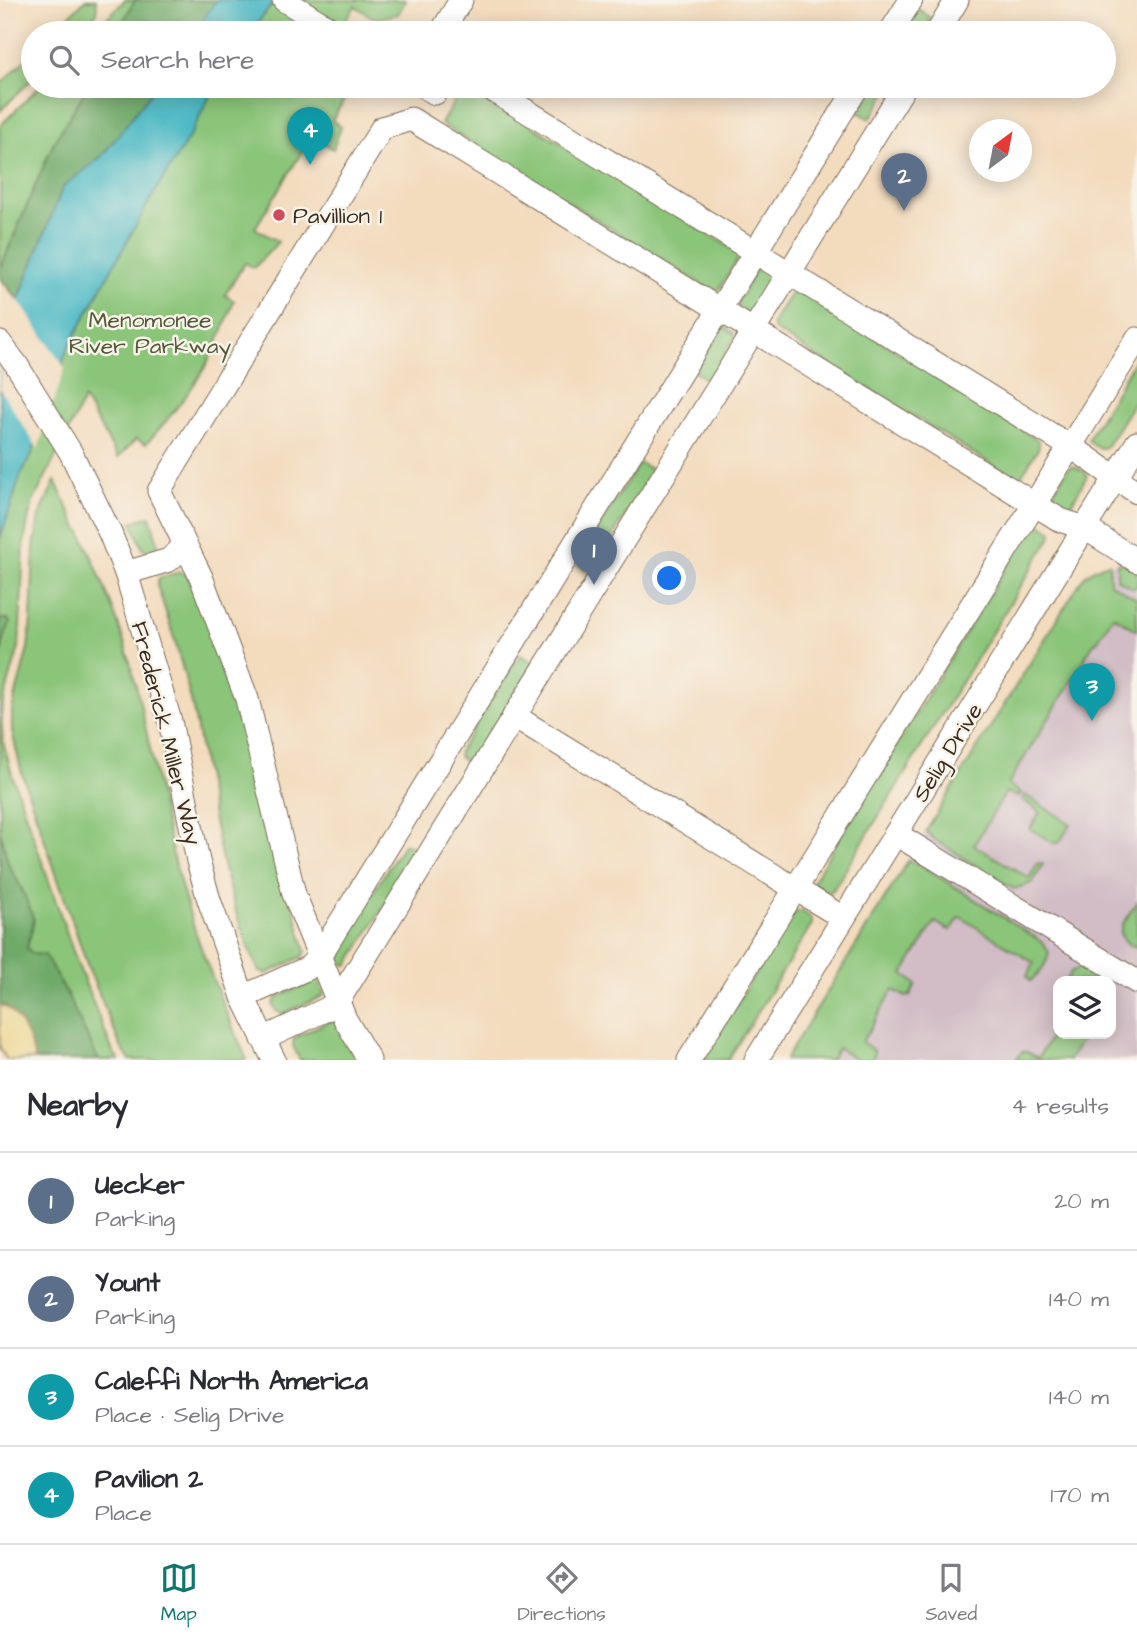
<!DOCTYPE html>
<html lang="en">
<head>
<meta charset="utf-8">
<style>
	:root { --surface:#fff; --page:#f2f2f3; --text:#2b2b33; --muted:#7c7c81; --line:#e1e1e2; --accent:#0f766e }
	body { margin:0; font-family:"Architects Daughter",sans-serif; background:var(--page); color:var(--text) }
	.controls { position:absolute; right:21px; bottom:21px; display:grid; overflow:hidden; border-radius:14px; box-shadow:0 4px 18px #0003 }
	.controls button { width:63px; height:63px; display:grid; place-items:center; padding:0; border:0; border-bottom:2px solid var(--line); background:var(--surface); color:var(--text); font:35px sans-serif }
	.compass { position:absolute; left:969px; top:119px; width:63px; height:63px; border-radius:50%; background:var(--surface); box-shadow:0 4px 18px #0003; rotate:32deg }
	.you { position:absolute; left:670px; top:579px; width:24px; height:24px; margin:-18px; border:5px solid #fff; border-radius:50%; background:#1a73e8; box-shadow:0 0 0 10px #1a73e833 }
	.badge { display:grid; place-items:center; width:46px; height:46px; border-radius:50%; background:var(--accent); color:#fff; font-size:23px; font-weight:700 }
	.pin { position:absolute; translate:-50% -58px; filter:drop-shadow(0 2px 4px #0008) }
	.pin::after { content:''; position:absolute; top:37px; width:24px; height:21px; background:inherit; clip-path:polygon(0 0,100% 0,50% 100%) }
	.list { margin:0; padding:0; list-style:none }
	h2 { display:flex; justify-content:space-between; align-items:center; height:91px; margin:0; padding:0 28px; font-size:30px }
	h2 small { font-size:23px; font-weight:400; color:var(--muted) }
	.list li { display:grid; grid-template-columns:46px 1fr auto; gap:21px; align-items:center; box-sizing:border-box; height:98px; padding:0 28px; border-top:2px solid var(--line) }
	.list b { display:block; font-size:26px; white-space:nowrap }
	.list p { margin:0; font-size:23px; white-space:nowrap; color:var(--muted) }
	.list em { font-size:23px; font-style:normal; color:var(--muted) }
	.icon { flex:none; width:38px; height:38px; fill:none; stroke:currentColor; stroke-width:2; stroke-linecap:round; stroke-linejoin:round }
	.map { position:relative; flex:none; width:1137px; height:1060px; overflow:hidden }
	.search { position:absolute; background:var(--surface); box-shadow:0 4px 18px #0003; left:21px; right:21px; top:21px; height:77px; display:flex; align-items:center; gap:18px; box-sizing:border-box; padding:0 24px; border-radius:38px; color:var(--muted); font-size:26px }
	.sheet { height:483px; background:var(--surface) }
	nav { display:flex; justify-content:space-around; align-items:center; box-sizing:border-box; height:98px; border-top:2px solid var(--line); background:var(--surface); font-size:19px; color:var(--muted) }
	nav a { display:grid; justify-items:center; gap:4px }
	nav .on { color:var(--accent) }
	.map>svg:first-child { display:block }
</style>
</head>
<body>
<div class="map">
<svg width="1137" height="1060" viewBox="0 0 1137 1060">
	<rect width="100%" height="100%" fill="#f7f3e8"/>
	<filter id="ink" filterUnits="userSpaceOnUse"><feTurbulence type="fractalNoise" baseFrequency=".0143" numOctaves="2"/><feDisplacementMap in="SourceGraphic" scale="14" xChannelSelector="R" yChannelSelector="G"/><feConvolveMatrix kernelMatrix="1 2 1 2 8 2 1 2 1" color-interpolation-filters="sRGB"/></filter>
	<filter id="wash" filterUnits="userSpaceOnUse"><feTurbulence type="fractalNoise" baseFrequency=".00686" numOctaves="4" result="noise"/><feDisplacementMap in="SourceGraphic" scale="28" xChannelSelector="R" yChannelSelector="G"/><feGaussianBlur stdDeviation="1.57" result="paint"/><feColorMatrix in="noise" values="0 0 0 0 0 0 0 0 0 0 0 0 0 0 0 0 0 1.4 0 .05"/><feComposite in="paint" operator="in"/></filter>
	<g filter="url(#wash)">
		<rect width="100%" height="100%" fill="#f3dbbe"/>
		<path fill="#d2bdc6" fill-rule="evenodd" d="M1109,563l15,1 13,23 -3,2 3,2v469h-352l297,-481 8,-8 11,-6zM1058,981h53v53h-53z"/>
		<g fill="#8ac579" stroke="#62784c" stroke-width="2">
			<polygon points="85,0 96,0 97,13 78,33 52,33"/>
			<polygon points="125,0 135,0 117,33 92,33"/>
			<polygon points="276,0 406,0 398,14 375,19 355,6 338,33 249,33"/>
			<polygon points="918,10 920,10 931,18 923,33 903,33"/>
			<polygon points="33,52 33,78 0,111 0,85"/>
			<polygon points="40,86 88,86 53,144 0,269 0,126"/>
			<path d="M215,86h130l2,9 -15,25 9,7 -8,22 -21,-13 -57,92 23,14 -24,26 -9,-5 -20,32 9,6c-10,27 -21,55 -37,79 -15,23 -33,44 -51,64l-10,-5 -18,19 -34,-59 -51,103 -4,14 -5,27 -5,104 -16,56 -2,13 2,26 9,33 67,193 34,84 6,8h-112l-7,-12v-509l21,-65 11,-20 35,-104 84,-152 38,-61z"/>
			<polygon points="463,86 467,86 736,251 738,257 737,260 720,288 717,290 711,290 441,124"/>
			<polygon points="870,86 891,86 870,119 855,110"/>
			<path d="M761,269l9,5v6l-18,29 -6,3c-5,-2 -8,-4 -9,-9l18,-32z"/>
			<polygon points="795,291 800,291 1038,440 1039,447 1022,475 1017,478 1010,476 776,331 773,328 773,322 791,293"/>
			<polygon points="723,327 734,333 735,337 710,378 705,379 694,371"/>
			<path d="M1137,356v42l-31,49c-6,3 -15,-2 -18,-8z"/>
			<polygon points="639,463 651,469 651,473 592,571 588,572 576,563"/>
			<polygon points="1073,466 1085,472 1087,476 1072,503 1066,506 1054,499 1052,494 1069,467"/>
			<path d="M55,481l24,49h1c19,42 37,85 49,129 20,70 29,142 48,212 17,66 43,128 70,189h-117l-9,-13 -33,-80 -66,-193 -10,-43v-21l16,-62 3,-28 3,-72 5,-31z"/>
			<polygon points="150,516 158,544 154,551 149,552 143,549 132,522"/>
			<polygon points="1037,522 1052,531 1051,537 833,890 826,894 815,887 813,881 1033,524"/>
			<path d="M1109,563l1,20 27,16v31l-24,-14 -17,27h-2l-9,14 1,1 -78,126 13,9 -3,4 -12,-5 -32,53 55,33 9,-15 5,1 -11,19 -18,6 -79,-49 -9,-9 156,-252c8,-9 16,-13 27,-16z"/>
			<polygon points="1117,563 1124,564 1137,571 1137,587 1133,588 1117,579"/>
			<path d="M179,572l8,3 11,20 24,56 84,301 -4,5 -36,17 -7,-3c-37,-78 -47,-164 -63,-247 -9,-47 -24,-94 -39,-139l2,-7z"/>
			<polygon points="520,655 532,661 533,665 472,764 470,764 459,757 458,753"/>
			<polygon points="1025,795 1071,824 1059,843 1054,843 1030,829 1040,812 1022,799"/>
			<polygon points="404,843 416,849 417,853 348,965 346,965 334,958 334,954"/>
			<path d="M908,861l12,4 121,76c1,0 6,8 7,9 3,9 -11,28 -18,31l-3,-5 7,-13 -74,-46 -9,13 -4,-1 -12,-7 -32,52 13,10 -6,12 -4,1 -13,-7 -31,52 12,9v4l-3,5h-14l-19,-12 -7,12h-46z"/>
			<polygon points="1137,902 1137,947 1128,944 1120,934 1122,925"/>
			<path d="M801,911c5,3 12,6 11,13l-84,136h-26l91,-148z"/>
			<polygon points="1080,968 1096,976 1100,981 1065,981 1072,971"/>
			<polygon points="315,980 319,981 324,994 323,996 283,1014 276,1011 273,1005 277,997"/>
			<polygon points="336,1020 359,1060 300,1060 293,1046 294,1038 329,1021"/>
			<path d="M1058,1025v9h27l-16,26h-53c8,-14 10,-8 22,-2z"/>
		</g>
		<g fill="#6faa69" stroke="#556a44" stroke-width="2">
			<polygon points="135,0 216,0 195,33 117,33"/>
			<polygon points="88,86 156,86 102,156 63,187 18,300 0,278 0,269 53,144"/>
			<polygon points="0,619 8,619 10,623 4,639 0,659"/>
			<polygon points="0,831 9,866 21,887 34,920 27,948 32,954 45,955 65,991 97,1057 100,1060 35,1060 33,1054 6,1006 0,1005"/>
		</g>
		<path fill="#eeda9e" stroke="#94825e" stroke-width="2" d="M0,1005c19,4 31,38 35,55h-28l-7,-12z"/>
		<g fill="#4cb9c5" stroke="#447272" stroke-width="2">
			<polygon points="216,0 276,0 249,33 195,33"/>
			<polygon points="156,86 215,86 189,137 151,198 67,350 32,454 21,474 0,539 0,347 63,187 102,156"/>
		</g>
		<polygon fill="#f3dbbe" points="16,297 65,368 38,449 0,389 0,337"/>
	</g>
	<g filter="url(#ink)">
		<g fill="none" stroke-linecap="round" stroke-linejoin="round">
			<g stroke="#7b6856" stroke-width="25">
				<g id="minor">
					<polyline points="284,0 337,33"/>
					<polyline points="441,33 461,0"/>
					<polyline points="890,33 911,0"/>
					<polyline points="937,33 957,0"/>
					<polyline points="423,86 435,93"/>
					<path d="M486,86l585,361c23,14 43,31 66,45"/>
					<polyline points="0,343 16,364 71,453 110,533 126,573 170,721 198,861 209,900 243,997 274,1060"/>
					<polyline points="126,573 169,560 185,545"/>
					<polyline points="514,716 843,918"/>
					<polyline points="896,834 1137,982"/>
					<polyline points="243,997 308,968 319,957 858,86"/>
					<polyline points="263,1039 327,1009 338,1001 905,86"/>
					<polyline points="369,1060 345,1019 294,894 247,699 201,577 159,491 382,128 411,119 1060,520 1085,528 1137,561"/>
					<polyline points="689,1060 1137,339"/>
					<polyline points="756,1060 1137,443"/>
				</g>
			</g>
			<use href="#minor" stroke="#fff" stroke-width="23"/>
		</g>
	</g>
	<circle fill="#d1495b" stroke="#f7f3e8" stroke-width="2.5" cx="279" cy="215" r="7"/>
	<g text-anchor="middle" stroke-width="5" stroke-linejoin="round" paint-order="stroke">
		<g font-size="23" fill="#3b2a1e" stroke="#f7f3e8" text-anchor="start">
			<text x="293" y="223">Pavillion 1</text>
		</g>
		<g font-size="23" fill="#535839" stroke="#f7f3e8">
			<text x="150" y="327">Menomonee<tspan x="150" dy="26">River Parkway</tspan></text>
		</g>
		<g font-size="23" fill="#3b2a1e" stroke="#f7f3e8">
			<text transform="translate(167 733) rotate(76)" y="8">Frederick Miller Way</text>
			<text transform="translate(947 752) rotate(-58)" y="8">Selig Drive</text>
		</g>
	</g>
</svg>
<div class="controls">
<button><svg class="icon" aria-label="layers" viewBox="0 0 24 24"><path d="M12 4l9 5-9 5-9-5zM3 14l9 5 9-5"/></svg></button>
</div>
<svg class="compass" viewBox="-18 -18 36 36"><path d="M0-13l5 13h-10z" fill="#e53935"/><path d="M0 13l5-13h-10z" fill="#7c7c81"/></svg>
<div class="you"></div>
<div class="pin badge" style="left:594px;top:585px;background:#5c6f8a">1</div>
<div class="pin badge" style="left:904px;top:211px;background:#5c6f8a">2</div>
<div class="pin badge" style="left:1092px;top:721px;background:#0f9aa8">3</div>
<div class="pin badge" style="left:310px;top:165px;background:#0f9aa8">4</div>
<div class="search"><svg class="icon" aria-label="search" viewBox="0 0 24 24"><circle cx="10" cy="10" r="6"/><path d="M15 15l6 6"/></svg>Search here</div>
</div>
<section class="sheet">
<h2>Nearby<small>4 results</small></h2>
<ul class="list">
<li><span class="badge" style="background:#5c6f8a">1</span><div><b>Uecker</b><p>Parking</p></div><em>20 m</em></li>
<li><span class="badge" style="background:#5c6f8a">2</span><div><b>Yount</b><p>Parking</p></div><em>140 m</em></li>
<li><span class="badge" style="background:#0f9aa8">3</span><div><b>Caleffi North America</b><p>Place · Selig Drive</p></div><em>140 m</em></li>
<li><span class="badge" style="background:#0f9aa8">4</span><div><b>Pavilion 2</b><p>Place</p></div><em>170 m</em></li>
</ul>
</section>
<nav>
<a class="on"><svg class="icon" aria-label="map" viewBox="0 0 24 24"><path d="M3 6l6-2 6 2 6-2v14l-6 2-6-2-6 2zM9 4v14M15 6v14"/></svg>Map</a>
<a><svg class="icon" aria-label="directions" viewBox="0 0 24 24"><path d="M12 3l9 9-9 9-9-9zM9 14v-3h6M13 9l2 2-2 2"/></svg>Directions</a>
<a><svg class="icon" aria-label="saved" viewBox="0 0 24 24"><path d="M7 4h10v16l-5-4-5 4z"/></svg>Saved</a>
</nav>
</body>
</html>
